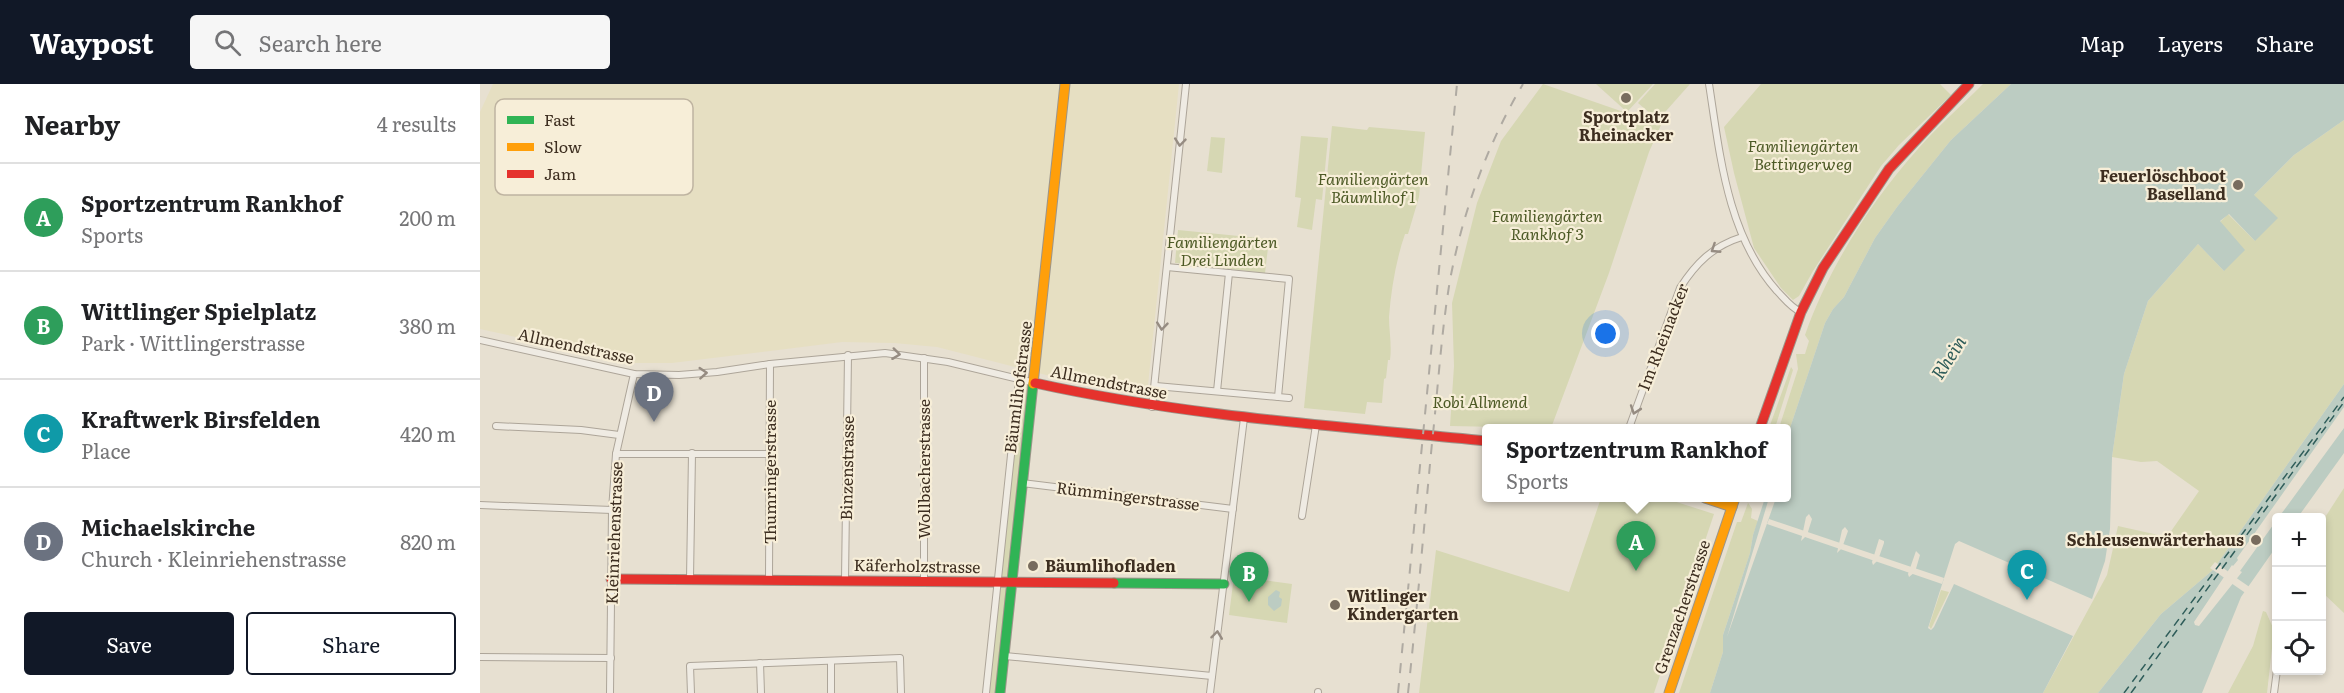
<!DOCTYPE html>
<html lang="en">
<head>
<meta charset="utf-8">
<style>
	:root { --surface:#fff; --page:#f6f6f6; --text:#202124; --muted:#757577; --line:#e0e0e0; --accent:#111827 }
	body { margin:0; font-family:Literata,serif; background:var(--page); color:var(--text) }
	.controls { position:absolute; right:18px; bottom:18px; display:grid; overflow:hidden; border-radius:6px; box-shadow:0 3px 9px #0003 }
	.controls button { width:54px; height:54px; display:grid; place-items:center; padding:0; border:0; border-bottom:2px solid var(--line); background:var(--surface); color:var(--text); font:30px sans-serif }
	.you { position:absolute; left:1126px; top:250px; width:21px; height:21px; margin:-15px; border:4px solid #fff; border-radius:50%; background:#1a73e8; box-shadow:0 0 0 9px #1a73e833 }
	.badge { display:grid; place-items:center; width:39px; height:39px; border-radius:50%; background:var(--accent); color:#fff; font-size:20px; font-weight:700 }
	.pin { position:absolute; translate:-50% -50px; filter:drop-shadow(0 2px 3px #0008) }
	.pin::after { content:''; position:absolute; top:32px; width:21px; height:18px; background:inherit; clip-path:polygon(0 0,100% 0,50% 100%) }
	.popup { position:absolute; left:1002px; top:340px; width:309px; height:78px; box-sizing:border-box; display:grid; place-content:center; border-radius:6px; background:var(--surface); filter:drop-shadow(0 2px 4px #0005); font-size:20px; white-space:nowrap; color:var(--muted) }
	.popup b { font-size:22px; color:var(--text) }
	.popup::after { content:''; position:absolute; left:50%; top:100%; margin-left:-12px; border:12px solid transparent; border-top-color:var(--surface) }
	.list { margin:0; padding:0; list-style:none }
	h2 { display:flex; justify-content:space-between; align-items:center; height:78px; margin:0; padding:0 24px; font-size:26px }
	h2 small { font-size:20px; font-weight:400; color:var(--muted) }
	.list li { display:grid; grid-template-columns:39px 1fr auto; gap:18px; align-items:center; box-sizing:border-box; height:108px; padding:0 24px; border-top:2px solid var(--line) }
	.list b { display:block; font-size:22px; white-space:nowrap }
	.list p { margin:0; font-size:20px; white-space:nowrap; color:var(--muted) }
	.list em { font-size:20px; font-style:normal; color:var(--muted) }
	.actions { display:flex; gap:12px; padding:18px 24px }
	.actions a { flex:1; padding:14px 0; border:2px solid var(--accent); border-radius:6px; text-align:center; font-size:21px; color:var(--accent) }
	.actions .main { background:var(--accent); color:#fff }
	.icon { flex:none; width:33px; height:33px; fill:none; stroke:currentColor; stroke-width:2; stroke-linecap:round; stroke-linejoin:round }
	.map { position:relative; flex:none; width:1864px; height:609px; overflow:hidden }
	header { display:flex; align-items:center; gap:36px; box-sizing:border-box; height:84px; padding:0 30px; background:var(--accent); color:#fff }
	header strong { font-size:28px }
	nav { display:flex; gap:33px; margin-inline-start:auto; font-size:21px }
	.search { width:420px; height:54px; background:var(--page); display:flex; align-items:center; gap:15px; box-sizing:border-box; padding:0 21px; border-radius:6px; color:var(--muted); font-size:22px }
	main { display:flex }
	aside { flex:1; background:var(--surface) }
	.map>svg:first-child { display:block }
</style>
</head>
<body>
<header>
<strong>Waypost</strong>
<div class="search"><svg class="icon" aria-label="search" viewBox="0 0 24 24"><circle cx="10" cy="10" r="6"/><path d="M15 15l6 6"/></svg>Search here</div>
<nav><a>Map</a><a>Layers</a><a>Share</a></nav>
</header>
<main>
<aside>
<h2>Nearby<small>4 results</small></h2>
<ul class="list">
<li><span class="badge" style="background:#2e9e5b">A</span><div><b>Sportzentrum Rankhof</b><p>Sports</p></div><em>200 m</em></li>
<li><span class="badge" style="background:#2e9e5b">B</span><div><b>Wittlinger Spielplatz</b><p>Park · Wittlingerstrasse</p></div><em>380 m</em></li>
<li><span class="badge" style="background:#0f9aa8">C</span><div><b>Kraftwerk Birsfelden</b><p>Place</p></div><em>420 m</em></li>
<li><span class="badge" style="background:#6b7280">D</span><div><b>Michaelskirche</b><p>Church · Kleinriehenstrasse</p></div><em>820 m</em></li>
</ul>
<div class="actions"><a class="main">Save</a><a>Share</a></div>
</aside>
<div class="map">
<svg width="1864" height="609" viewBox="0 0 1864 609">
	<rect width="100%" height="100%" fill="#e7e0d1"/>
	<polygon fill="#e6dfc2" points="13,0 699,0 667,311 609,302 457,263 414,259 362,258 192,279 154,279 0,245 0,28"/>
	<g fill="#d6d7b3">
		<polygon points="1063,0 1181,41 1169,68 1129,189 1071,344 970,342 974,282 972,219 997,119 1021,57"/>
		<polygon points="1116,0 1173,0 1147,28"/>
		<polygon points="1175,0 1210,0 1178,36 1158,19"/>
		<polygon points="1281,0 1460,0 1471,11 1419,61 1401,82 1333,187 1319,212 1313,216 1301,204 1274,164 1254,89 1244,43"/>
		<path d="M1503,0h28l-60,56 -54,67 -22,31 -31,59 -11,12 -8,14 -39,117v-12h-7l19,-59 -2,-15h9l4,-13 -4,-6c24,-68 65,-132 113,-186 20,-23 43,-43 65,-65z"/>
		<polygon points="1864,36 1864,300 1733,486 1681,530 1618,609 1563,609 1627,491 1638,442 1687,453 1719,407 1677,377 1661,378 1632,373 1644,290 1668,217 1718,160 1744,187 1740,138 1748,130 1775,157 1774,111 1814,71"/>
		<path d="M852,42l35,4 2,-3 56,5 -6,65 -11,37h-3c-9,26 -14,56 -16,83 0,14 3,28 1,43h-2l-2,18 -2,1 -2,24 -15,-1 -2,12 -61,-6z"/>
		<polygon points="821,52 848,54 842,116 836,115 832,146 817,143 821,114 815,113"/>
		<polygon points="731,53 745,54 742,89 727,87"/>
		<polygon points="698,146 789,155 785,189 695,179"/>
		<polygon points="1311,283 1313,286 1295,344 1289,344"/>
		<polygon points="539,295 555,299 520,609 506,609"/>
		<polygon points="1864,404 1864,529 1842,508 1842,438"/>
		<polygon points="1121,414 1184,414 1234,430 1174,609 939,609 956,466 1089,508"/>
		<polygon points="1265,414 1272,425 1271,434 1278,437 1273,451 1270,469 1243,551 1243,568 1230,609 1199,609 1257,438 1261,438 1268,419"/>
		<polygon points="754,492 812,500 807,539 749,531"/>
		<polygon points="1461,506 1469,508 1451,545 1449,542"/>
		<polygon points="1783,527 1786,528 1794,546 1787,609 1748,609 1773,562"/>
	</g>
	<g fill="#bcccc2" fill-rule="evenodd">
		<path d="M1531,0h333v36l-50,35 -40,40 24,23 -23,23 -26,-27 -9,7 25,29 -21,21 -26,-27 -50,57 -24,73 -12,83 -2,72 -5,32 -13,38 -133,-58 -4,3 -27,84 3,2 3,-3 20,-43 119,52 -30,57h-333l13,-41v-17l27,-82 3,-18 12,-37h4l-42,139 49,-139h10v-58l39,-117 8,-14 11,-12 31,-59 22,-31 54,-67zM1329,430l3,5 -5,16 -6,6 5,-24zM1365,443l3,4 -6,17 -5,5 5,-23zM1399,455l5,2v2l-6,17 -5,5 -1,-3zM1436,467l4,4 -5,17 -6,5 -1,-3z"/>
		<polygon points="1864,300 1864,323 1757,474 1758,476 1753,482 1752,481 1714,538 1715,541 1719,542 1762,488 1760,487 1796,437 1796,463 1761,513 1722,609 1618,609 1681,530 1733,486"/>
		<polygon points="1864,344 1864,369 1818,433 1799,433"/>
		<polygon points="796,506 800,508 799,513 802,515 801,522 794,527 788,521 788,513"/>
	</g>
	<g fill="#e7e0d1">
		<polygon points="1289,435 1464,494 1462,500 1287,440"/>
		<polygon points="1735,478 1750,489 1746,495 1730,484"/>
		<polygon points="1755,493 1771,504 1767,510 1751,499"/>
	</g>
	<g fill="none" stroke-linecap="round" stroke-linejoin="round">
		<g stroke="#2f5d5a" stroke-width="1.5" stroke-dasharray="8 6" stroke-linecap="butt">
			<polyline points="1644,609 1864,313"/>
			<polyline points="1651,609 1864,318"/>
		</g>
		<g stroke="#ada599" stroke-width="8">
			<g id="street">
				<path d="M1229,0c11,71 18,151 68,207 7,7 14,17 24,21"/>
				<polyline points="687,183 809,195 798,313"/>
				<polyline points="0,256 154,290 199,291 237,288 290,280 405,269 468,278 555,299"/>
				<polyline points="676,302 809,314"/>
				<polyline points="737,307 749,189"/>
				<polyline points="672,323 706,0"/>
				<polyline points="16,342 101,346 139,351"/>
				<path d="M1149,344l51,-140c16,-25 33,-42 62,-51"/>
				<polyline points="136,370 290,370"/>
				<polyline points="542,399 753,425"/>
				<polyline points="0,421 132,426"/>
				<polyline points="822,432 836,341"/>
				<polyline points="210,495 212,369"/>
				<polyline points="289,496 290,280"/>
				<polyline points="365,496 368,271"/>
				<polyline points="444,497 444,274"/>
				<polyline points="525,572 732,592"/>
				<polyline points="0,573 131,574"/>
				<polyline points="351,577 351,609"/>
				<polyline points="280,579 281,609"/>
				<polyline points="130,609 132,426 136,370 154,290"/>
				<polyline points="211,609 210,582 420,574 421,609"/>
				<polyline points="506,609 539,295"/>
				<polyline points="730,609 764,334"/>
				<polyline points="838,609 838,608"/>
				<polyline points="1794,609 1797,586"/>
			</g>
		</g>
		<g stroke="#9c958a" stroke-width="11">
			<g id="fast">
				<polyline points="634,499 744,500"/>
				<polyline points="520,609 553,300"/>
			</g>
		</g>
		<g stroke="#9c958a" stroke-width="11">
			<g id="slow">
				<polyline points="553,300 585,0"/>
				<polyline points="1225,414 1252,423"/>
				<polyline points="1189,609 1255,414"/>
			</g>
		</g>
		<g stroke="#9c958a" stroke-width="11">
			<g id="jam">
				<path d="M555,299c149,33 300,43 451,58"/>
				<polyline points="1280,344 1321,228 1343,184 1409,85 1489,0"/>
				<polyline points="131,495 634,499"/>
			</g>
		</g>
		<use href="#street" stroke="#efebe3" stroke-width="6"/>
		<use href="#fast" stroke="#30b455" stroke-width="9"/>
		<use href="#slow" stroke="#ff9f0a" stroke-width="9"/>
		<use href="#jam" stroke="#e5322d" stroke-width="9"/>
		<g stroke="#afaaa2" stroke-width="2" stroke-dasharray="10 10" stroke-linecap="butt">
			<polyline points="918,609 977,0"/>
			<path d="M928,609c9,-83 16,-167 24,-250 6,-54 9,-109 18,-163 13,-69 37,-135 73,-196"/>
		</g>
	</g>
	<defs><path id="oneway-chevron" d="M-2-3.5L2.5 0L-2 3.5" fill="none" stroke-width="1.6" stroke-linecap="round" stroke-linejoin="round" transform="scale(1.5)"/></defs>
	<g stroke="#968c82">
		<use href="#oneway-chevron" transform="translate(700 58) rotate(96)"/>
		<use href="#oneway-chevron" transform="translate(1235 165) rotate(147)"/>
		<use href="#oneway-chevron" transform="translate(682 242) rotate(96)"/>
		<use href="#oneway-chevron" transform="translate(416 270) rotate(7)"/>
		<use href="#oneway-chevron" transform="translate(223 289) rotate(-4)"/>
		<use href="#oneway-chevron" transform="translate(1155 326) rotate(109)"/>
		<use href="#oneway-chevron" transform="translate(737 551) rotate(-83)"/>
	</g>
	<g fill="#786c5e" stroke="#f7eed8" stroke-width="2">
		<circle cx="1146" cy="14" r="6"/>
		<circle cx="1758" cy="101" r="6"/>
		<circle cx="1776" cy="456" r="6"/>
		<circle cx="553" cy="482" r="6"/>
		<circle cx="855" cy="521" r="6"/>
	</g>
	<g text-anchor="middle" stroke-width="4.5" stroke-linejoin="round" paint-order="stroke">
		<g font-size="16" font-weight="bold" fill="#3d2e20" stroke="#f7eed8" text-anchor="end">
			<text x="1146" y="39" text-anchor="middle">Sportplatz<tspan x="1146" dy="18">Rheinacker</tspan></text>
			<text x="1746" y="98">Feuerlöschboot<tspan x="1746" dy="18">Baselland</tspan></text>
			<text x="1764" y="462">Schleusenwärterhaus</text>
			<text x="565" y="488" text-anchor="start">Bäumlihofladen</text>
			<text x="867" y="518" text-anchor="start">Witlinger<tspan x="867" dy="18">Kindergarten</tspan></text>
		</g>
		<g font-size="16" font-style="italic" fill="#4d5a26" stroke="#f7eed8">
			<text x="1323" y="68">Familiengärten<tspan x="1323" dy="18">Bettingerweg</tspan></text>
			<text x="893" y="101">Familiengärten<tspan x="893" dy="18">Bäumlihof 1</tspan></text>
			<text x="1067" y="138">Familiengärten<tspan x="1067" dy="18">Rankhof 3</tspan></text>
			<text x="742" y="164">Familiengärten<tspan x="742" dy="18">Drei Linden</tspan></text>
			<text x="1000" y="324">Robi Allmend</text>
		</g>
		<g font-size="16" fill="#3d2e20" stroke="#f7eed8">
			<text transform="translate(1183 253) rotate(-69)" y="6">Im Rheinacker</text>
			<text transform="translate(96 262) rotate(12)" y="6">Allmendstrasse</text>
			<text transform="translate(629 298) rotate(11)" y="6">Allmendstrasse</text>
			<text transform="translate(538 303) rotate(-83)" y="6">Bäumlihofstrasse</text>
			<text transform="translate(367 384) rotate(-89)" y="6">Binzenstrasse</text>
			<text transform="translate(444 385) rotate(-90)" y="6">Wollbacherstrasse</text>
			<text transform="translate(290 388) rotate(-90)" y="6">Thumringerstrasse</text>
			<text transform="translate(648 412) rotate(7)" y="6">Rümmingerstrasse</text>
			<text transform="translate(134 449) rotate(-88)" y="6">Kleinriehenstrasse</text>
			<text transform="translate(437 482) rotate(1)" y="6">Käferholzstrasse</text>
			<text transform="translate(1202 523) rotate(-71)" y="6">Grenzacherstrasse</text>
		</g>
		<g font-size="18" font-style="italic" fill="#2f5d5a" stroke="#f7eed8">
			<text transform="translate(1469 274) rotate(-57)" y="6">Rhein</text>
		</g>
	</g>
	<rect x="15" y="15" width="198" height="96" rx="9" fill="#f7eed8" stroke="#bfb4a1" stroke-width="1.5"/>
	<rect x="27" y="32" width="27" height="8" fill="#30b455"/>
	<rect x="27" y="59" width="27" height="8" fill="#ff9f0a"/>
	<rect x="27" y="86" width="27" height="8" fill="#e5322d"/>
	<g font-size="16" fill="#3d2e20">
		<text x="64" y="42">Fast</text>
		<text x="64" y="69">Slow</text>
		<text x="64" y="96">Jam</text>
	</g>
</svg>
<div class="controls">
<button>+</button>
<button>−</button>
<button><svg class="icon" aria-label="locate" viewBox="0 0 24 24"><circle cx="12" cy="12" r="6"/><path d="M12 2v4M12 18v4M2 12h4M18 12h4"/></svg></button>
</div>
<div class="you"></div>
<div class="pin badge" style="left:1156px;top:487px;background:#2e9e5b">A</div>
<div class="popup"><b>Sportzentrum Rankhof</b>Sports</div>
<div class="pin badge" style="left:769px;top:518px;background:#2e9e5b">B</div>
<div class="pin badge" style="left:1547px;top:516px;background:#0f9aa8">C</div>
<div class="pin badge" style="left:174px;top:338px;background:#6b7280">D</div>
</div>
</main>
</body>
</html>
